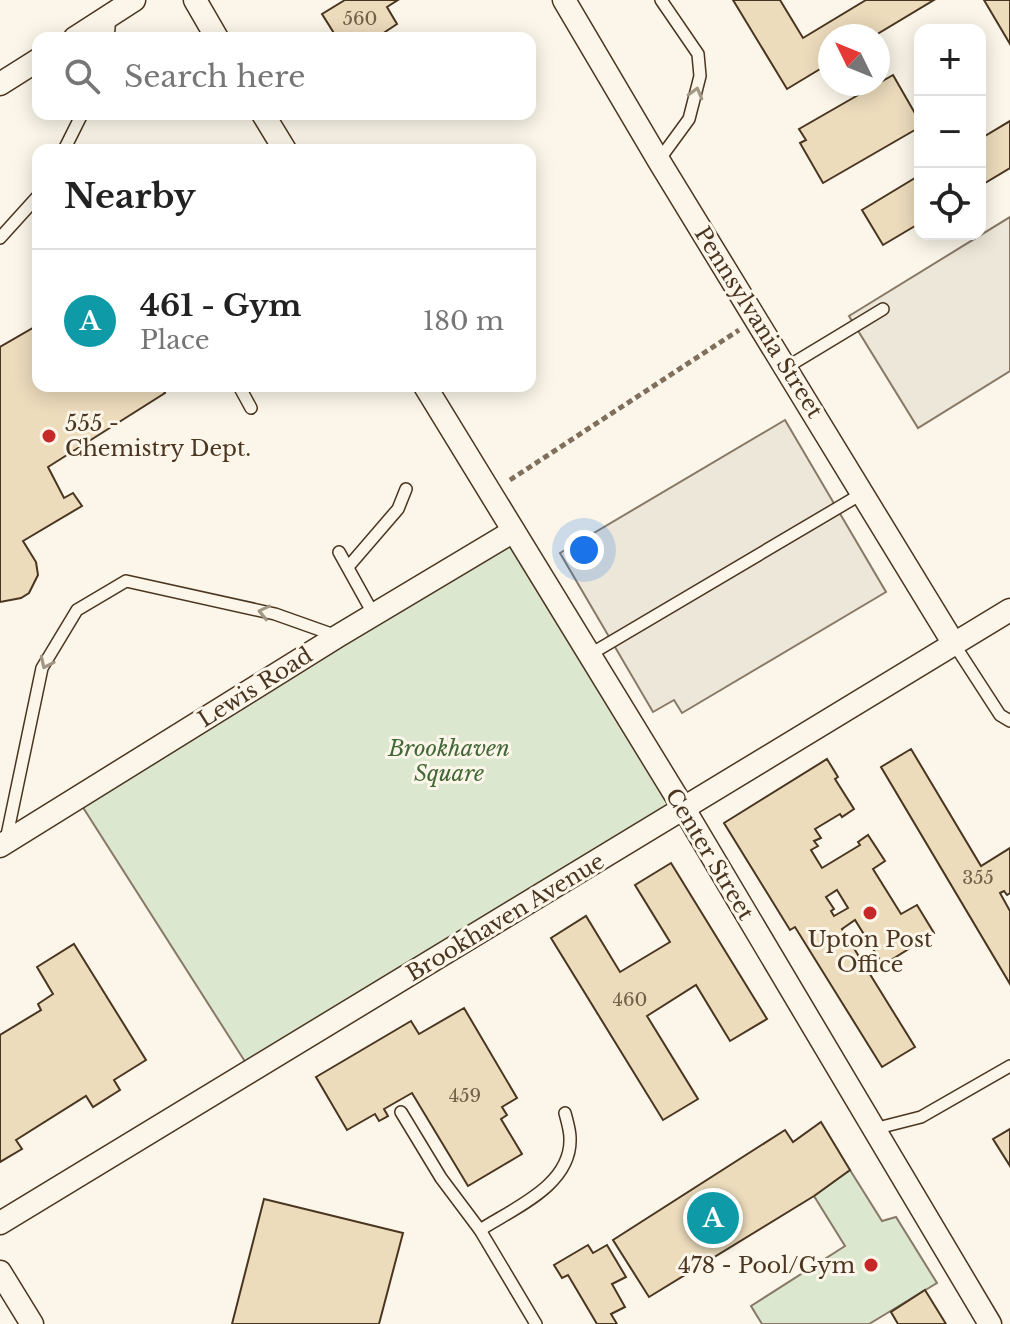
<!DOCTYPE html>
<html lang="en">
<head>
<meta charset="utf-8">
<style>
	:root { --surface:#fff; --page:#f2f2f2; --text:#222; --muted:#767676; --line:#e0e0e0; --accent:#0b8043 }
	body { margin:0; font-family:"Libre Baskerville",serif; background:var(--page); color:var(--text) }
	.controls { position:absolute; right:24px; top:24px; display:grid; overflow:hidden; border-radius:16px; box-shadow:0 4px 20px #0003 }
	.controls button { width:72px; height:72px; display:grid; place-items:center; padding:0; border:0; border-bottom:2px solid var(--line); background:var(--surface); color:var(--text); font:40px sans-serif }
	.compass { position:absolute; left:818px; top:24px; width:72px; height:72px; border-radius:50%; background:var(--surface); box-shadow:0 4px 20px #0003; rotate:313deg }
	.you { position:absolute; left:584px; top:550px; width:28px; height:28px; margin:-20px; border:6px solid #fff; border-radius:50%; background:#1a73e8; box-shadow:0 0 0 12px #1a73e833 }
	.badge { display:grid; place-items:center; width:52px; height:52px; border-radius:50%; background:var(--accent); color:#fff; font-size:26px; font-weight:700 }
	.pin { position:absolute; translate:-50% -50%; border:4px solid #fff; box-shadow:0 2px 8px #0006 }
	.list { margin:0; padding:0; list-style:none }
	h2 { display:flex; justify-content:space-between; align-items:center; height:104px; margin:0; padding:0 32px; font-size:34px }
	h2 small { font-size:26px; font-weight:400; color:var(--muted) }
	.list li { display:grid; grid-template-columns:52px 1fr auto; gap:24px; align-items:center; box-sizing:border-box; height:144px; padding:0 32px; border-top:2px solid var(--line) }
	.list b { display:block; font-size:30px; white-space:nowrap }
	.list p { margin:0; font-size:26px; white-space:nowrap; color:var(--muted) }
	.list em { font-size:26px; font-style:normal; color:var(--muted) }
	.icon { flex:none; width:44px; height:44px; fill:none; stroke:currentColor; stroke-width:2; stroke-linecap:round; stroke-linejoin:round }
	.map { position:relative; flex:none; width:1010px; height:1324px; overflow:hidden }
	.search { position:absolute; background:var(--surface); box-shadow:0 4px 20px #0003; left:32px; top:32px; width:504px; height:88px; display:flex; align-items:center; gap:20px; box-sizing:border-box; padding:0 28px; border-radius:16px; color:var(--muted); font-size:30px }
	.panel { position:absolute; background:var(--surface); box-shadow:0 4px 20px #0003; left:32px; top:144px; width:504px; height:248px; border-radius:16px }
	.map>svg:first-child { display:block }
</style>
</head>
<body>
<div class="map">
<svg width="1010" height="1324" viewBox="0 0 1010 1324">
	<rect width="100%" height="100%" fill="#fbf6e9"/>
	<g fill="#dce7d0" stroke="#887966" stroke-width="2">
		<polygon points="512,532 684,809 251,1071 77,798"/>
		<polygon points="850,1170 882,1221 896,1217 937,1283 869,1324 762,1324 751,1306 845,1246 814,1196"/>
	</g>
	<g fill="#ede7d9" stroke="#887966" stroke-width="2">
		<polygon points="1010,217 1010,371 918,428 849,316"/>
		<polygon points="785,420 886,592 682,713 674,700 653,712 560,553"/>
	</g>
	<g fill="#ecdcbc" stroke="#4a3520" stroke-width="2" fill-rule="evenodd">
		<polygon points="345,0 398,0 387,7 397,24 376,38 337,38 322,14"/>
		<polygon points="733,0 780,0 803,38 866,0 934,0 874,36 830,36 830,63 787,89"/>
		<polygon points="984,0 1010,0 1010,44"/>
		<polygon points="893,75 920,122 920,127 823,183 800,143 806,140 799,129"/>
		<polygon points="1010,121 1010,168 980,186 980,139"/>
		<polygon points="920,175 920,223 883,245 862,210"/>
		<polygon points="38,325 38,386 160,386 165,393 48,467 64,498 73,493 82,506 23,541 36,562 38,575 29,593 21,598 0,602 0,347"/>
		<polygon points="911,749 981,866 1010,848 1010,893 1007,895 1004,891 1000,893 1010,911 1010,984 881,767"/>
		<path d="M827,759l11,18 -3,2 19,30 -12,8 -2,-3 -25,15 6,9 -7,3 4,5 -7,4 11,18 38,-23 -2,-3 10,-7 17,26 -12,8 28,45 16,-9 17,28 -51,32 -28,-45 -13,9 73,118 -33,20 -87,-140 -5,3 -66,-107zM837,890l11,18 -14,8 -3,-5 3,-2 -8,-12z"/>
		<polygon points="671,863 767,1019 730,1041 696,985 647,1016 698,1099 663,1120 551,938 586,916 620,972 670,942 635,885"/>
		<polygon points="74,944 146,1060 114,1080 120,1090 93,1107 86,1096 16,1140 22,1149 0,1162 0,1035 41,1010 38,1004 53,994 37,967"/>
		<polygon points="464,1008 517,1098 502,1107 507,1115 501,1119 522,1154 468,1186 412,1093 384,1109 388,1116 379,1121 375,1114 347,1130 316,1077 411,1021 419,1034"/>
		<polygon points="821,1122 850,1170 814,1196 649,1297 613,1240 785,1130 793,1142"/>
		<polygon points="1010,1129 1010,1166 993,1139"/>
		<polygon points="264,1199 403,1233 379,1324 232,1324"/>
		<polygon points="588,1245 593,1253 607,1245 626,1277 612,1284 625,1307 611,1314 617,1324 597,1324 568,1275 562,1278 554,1265"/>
		<polygon points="925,1290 946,1324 898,1324 891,1312"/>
	</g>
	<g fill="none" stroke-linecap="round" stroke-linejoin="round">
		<g stroke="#4a3520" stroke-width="14">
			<g id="service">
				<polyline points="108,38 110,17"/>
				<polyline points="64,150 82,114"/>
				<polyline points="659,160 689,119 700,76 698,54 661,0"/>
				<polyline points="0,238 38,196"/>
				<polyline points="787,367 883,309"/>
				<polyline points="239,386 251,408"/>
				<polyline points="339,552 374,615"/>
				<polyline points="348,567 398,509 406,489"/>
				<polyline points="954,644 1000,715 1010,721"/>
				<polyline points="589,655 863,493"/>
				<polyline points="6,840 42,668 77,610 126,581 275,614 337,636"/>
				<polyline points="401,1112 441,1178 480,1230 536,1324"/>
				<polyline points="874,1129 921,1117 1010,1066"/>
				<path d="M480,1230c34,-22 92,-45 90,-92 0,-8 -3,-17 -5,-25"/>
			</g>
		</g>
		<g stroke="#4a3520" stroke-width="25">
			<g id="minor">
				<polyline points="195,0 217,38"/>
				<polyline points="564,0 659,161 954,644"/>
				<polyline points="75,38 134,0"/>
				<polyline points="0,84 38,60"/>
				<polyline points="263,114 285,150"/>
				<polyline points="425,386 684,809 990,1324"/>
				<polyline points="0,846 338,636 512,532"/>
				<polyline points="0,1223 1010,610"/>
				<polyline points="0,1272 32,1324"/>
			</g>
		</g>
		<polyline stroke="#7f6f5c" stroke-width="5" stroke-dasharray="6 4" stroke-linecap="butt" points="510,480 739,330"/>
		<use href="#service" stroke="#fbf6e9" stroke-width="11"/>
		<use href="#minor" stroke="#fbf6e9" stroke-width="22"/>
	</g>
	<defs><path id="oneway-chevron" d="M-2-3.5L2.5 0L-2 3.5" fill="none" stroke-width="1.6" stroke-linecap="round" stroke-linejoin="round" transform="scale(2)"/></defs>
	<g stroke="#a29684">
		<use href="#oneway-chevron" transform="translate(696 93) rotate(-75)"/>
		<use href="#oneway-chevron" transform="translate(264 612) rotate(-167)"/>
		<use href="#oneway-chevron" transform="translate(46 663) rotate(115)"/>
	</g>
	<g fill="#c62828" stroke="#fbf6e9" stroke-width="3">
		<circle cx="49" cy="436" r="8"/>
		<circle cx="870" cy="913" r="8"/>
		<circle cx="871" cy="1265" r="8"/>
	</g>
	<g text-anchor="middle" stroke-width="6" stroke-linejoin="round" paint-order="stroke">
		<g font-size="18" fill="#725f47">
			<text x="360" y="25">560</text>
			<text x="978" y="884">355</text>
			<text x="630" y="1006">460</text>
			<text x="465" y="1102">459</text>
		</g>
		<g font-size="22" fill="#4a3520" stroke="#fbf6e9">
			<text transform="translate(759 322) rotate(58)" y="8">Pennsylvania Street</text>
			<text transform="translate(255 687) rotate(-32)" y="8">Lewis Road</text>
			<text transform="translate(710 854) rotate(59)" y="8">Center Street</text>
			<text transform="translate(505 917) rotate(-31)" y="8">Brookhaven Avenue</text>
		</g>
		<g font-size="22" fill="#4a3520" stroke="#fbf6e9" text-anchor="start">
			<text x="65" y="431">555 -<tspan x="65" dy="25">Chemistry Dept.</tspan></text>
			<text x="870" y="947" text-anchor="middle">Upton Post<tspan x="870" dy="25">Office</tspan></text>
			<text x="855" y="1273" text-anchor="end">478 - Pool/Gym</text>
		</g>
		<g font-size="22" font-style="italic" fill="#436837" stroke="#fbf6e9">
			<text x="449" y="756">Brookhaven<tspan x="449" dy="25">Square</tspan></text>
		</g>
	</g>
</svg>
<div class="controls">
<button>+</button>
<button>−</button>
<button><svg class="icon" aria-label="locate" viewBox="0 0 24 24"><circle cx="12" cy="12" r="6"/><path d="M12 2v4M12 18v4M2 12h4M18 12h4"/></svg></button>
</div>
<svg class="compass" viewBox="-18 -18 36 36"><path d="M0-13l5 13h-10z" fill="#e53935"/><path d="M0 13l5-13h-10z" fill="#767676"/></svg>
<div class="you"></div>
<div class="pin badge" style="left:713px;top:1218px;background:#0f9aa8">A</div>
<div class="search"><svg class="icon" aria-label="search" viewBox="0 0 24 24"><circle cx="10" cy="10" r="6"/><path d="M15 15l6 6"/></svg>Search here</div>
<section class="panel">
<h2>Nearby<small></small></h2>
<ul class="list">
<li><span class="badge" style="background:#0f9aa8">A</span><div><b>461 - Gym</b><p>Place</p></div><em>180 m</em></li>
</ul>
</section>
</div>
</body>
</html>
